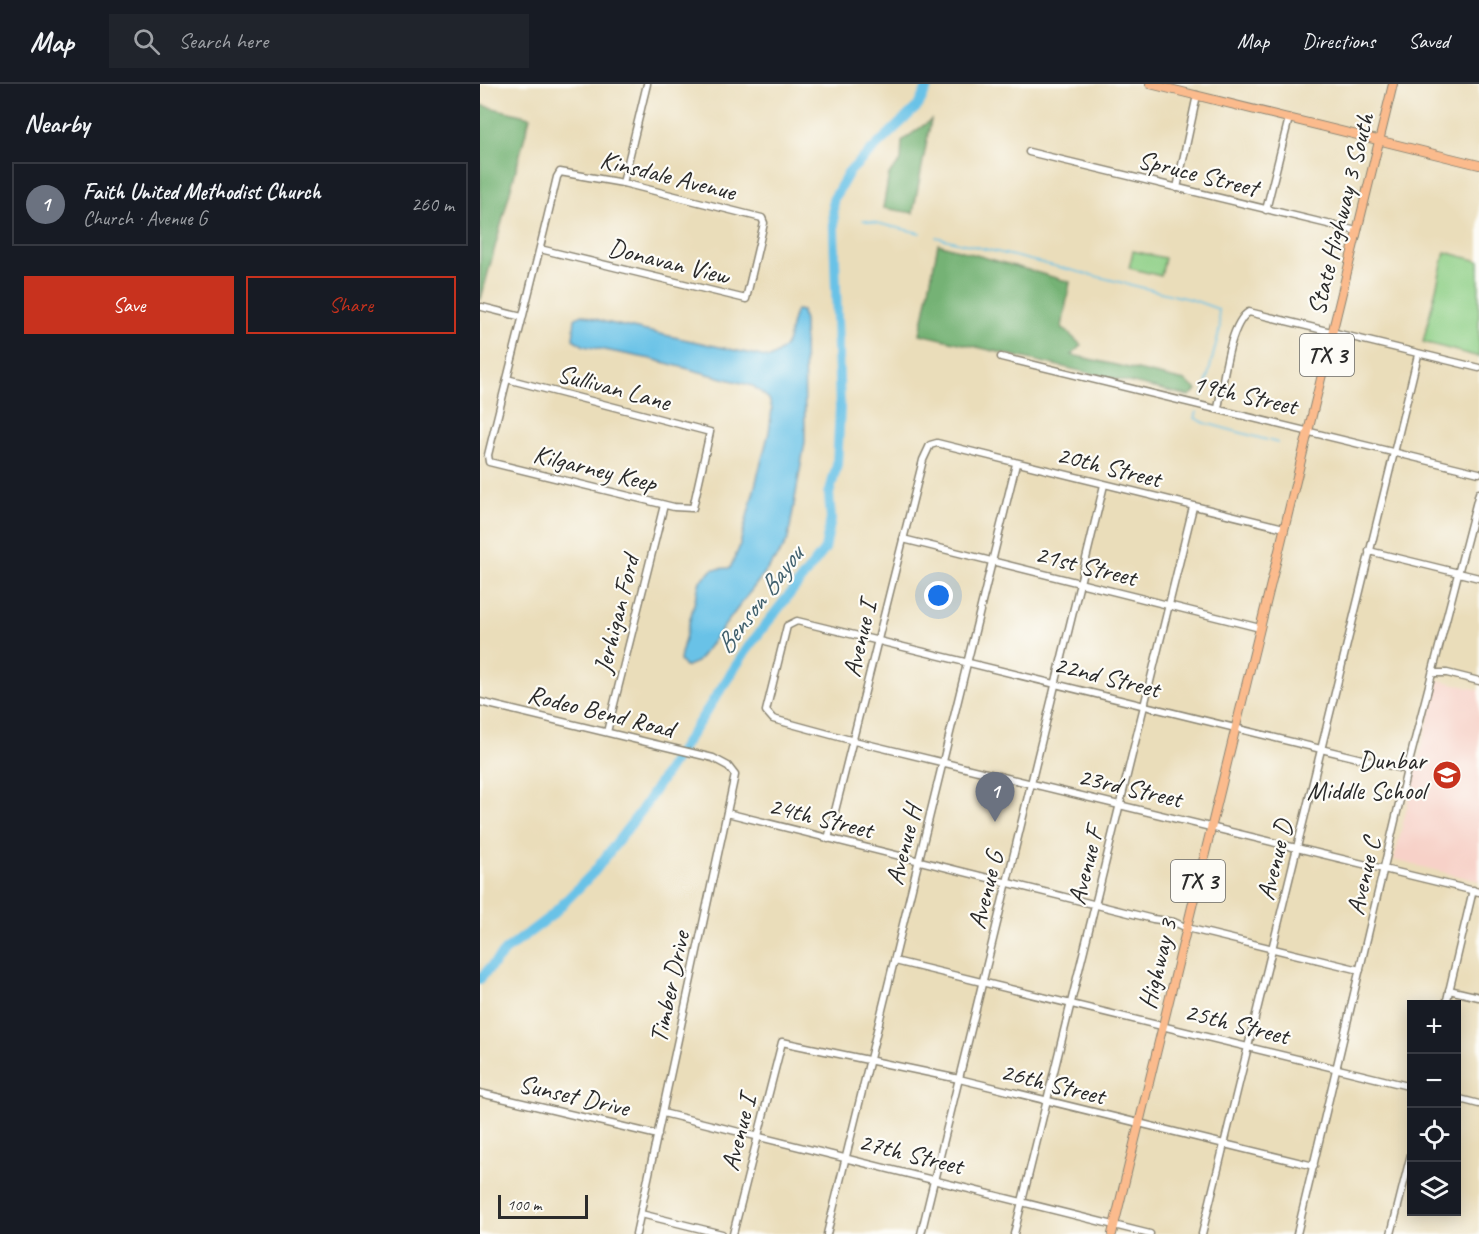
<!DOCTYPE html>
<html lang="en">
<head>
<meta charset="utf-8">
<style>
	:root { --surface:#171b24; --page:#20242c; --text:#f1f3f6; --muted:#9ea1a6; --line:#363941; --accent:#c8321e }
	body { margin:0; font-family:Caveat,sans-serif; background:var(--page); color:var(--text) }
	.controls { position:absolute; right:18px; bottom:18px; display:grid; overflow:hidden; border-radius:0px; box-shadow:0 3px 15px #0003 }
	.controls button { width:54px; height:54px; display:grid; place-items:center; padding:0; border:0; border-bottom:2px solid var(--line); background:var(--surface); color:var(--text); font:30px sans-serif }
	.scale { position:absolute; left:18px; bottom:15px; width:90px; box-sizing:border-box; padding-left:6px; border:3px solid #2b2b2b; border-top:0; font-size:16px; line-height:21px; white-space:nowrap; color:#2b2b2b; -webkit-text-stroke:4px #fdfcf7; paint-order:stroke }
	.you { position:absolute; left:459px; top:512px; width:21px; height:21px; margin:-15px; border:4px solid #fff; border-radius:50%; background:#1a73e8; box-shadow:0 0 0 9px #1a73e833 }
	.badge { display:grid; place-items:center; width:39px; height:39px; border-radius:50%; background:var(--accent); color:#fff; font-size:20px; font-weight:700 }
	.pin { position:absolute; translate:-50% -50px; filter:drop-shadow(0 2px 3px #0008) }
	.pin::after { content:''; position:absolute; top:32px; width:21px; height:18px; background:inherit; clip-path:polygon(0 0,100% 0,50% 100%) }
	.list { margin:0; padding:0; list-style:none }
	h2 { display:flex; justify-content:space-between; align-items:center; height:78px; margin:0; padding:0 24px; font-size:26px }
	h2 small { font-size:20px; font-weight:400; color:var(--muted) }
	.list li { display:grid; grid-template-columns:39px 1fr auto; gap:18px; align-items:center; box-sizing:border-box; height:84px; margin:0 12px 12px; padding:0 12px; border:2px solid var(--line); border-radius:0px }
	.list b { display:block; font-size:22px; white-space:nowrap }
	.list p { margin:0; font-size:20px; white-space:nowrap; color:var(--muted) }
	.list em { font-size:20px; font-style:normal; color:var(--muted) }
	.actions { display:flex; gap:12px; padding:18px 24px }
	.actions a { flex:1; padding:14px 0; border:2px solid var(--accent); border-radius:0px; text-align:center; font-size:21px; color:var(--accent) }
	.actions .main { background:var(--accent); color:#fff }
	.icon { flex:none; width:33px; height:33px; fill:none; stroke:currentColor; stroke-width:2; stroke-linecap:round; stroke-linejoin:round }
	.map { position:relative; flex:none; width:999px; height:1150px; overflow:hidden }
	header { display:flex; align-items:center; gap:36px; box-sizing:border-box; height:84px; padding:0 30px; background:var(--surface); border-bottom:2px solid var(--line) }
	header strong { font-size:28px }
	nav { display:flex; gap:33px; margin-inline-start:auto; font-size:21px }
	.search { width:420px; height:54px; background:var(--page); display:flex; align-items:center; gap:15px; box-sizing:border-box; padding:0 21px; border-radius:0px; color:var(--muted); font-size:22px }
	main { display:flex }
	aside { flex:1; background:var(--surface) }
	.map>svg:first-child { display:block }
</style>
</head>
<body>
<header>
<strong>Map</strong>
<div class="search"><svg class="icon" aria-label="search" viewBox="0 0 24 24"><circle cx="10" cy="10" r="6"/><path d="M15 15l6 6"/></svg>Search here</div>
<nav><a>Map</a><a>Directions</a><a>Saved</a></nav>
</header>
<main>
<aside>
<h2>Nearby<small></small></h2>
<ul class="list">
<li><span class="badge" style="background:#6b7280">1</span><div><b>Faith United Methodist Church</b><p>Church · Avenue G</p></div><em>260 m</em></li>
</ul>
<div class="actions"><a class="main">Save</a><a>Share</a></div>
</aside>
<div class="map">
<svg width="999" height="1150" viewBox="0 0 999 1150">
	<rect width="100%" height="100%" fill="#fdfcf7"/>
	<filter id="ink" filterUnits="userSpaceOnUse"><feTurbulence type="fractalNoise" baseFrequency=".0167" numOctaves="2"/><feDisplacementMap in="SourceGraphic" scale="12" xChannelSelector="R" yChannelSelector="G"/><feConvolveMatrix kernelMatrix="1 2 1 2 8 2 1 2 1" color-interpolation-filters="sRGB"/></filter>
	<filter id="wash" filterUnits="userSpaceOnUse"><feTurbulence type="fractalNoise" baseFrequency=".008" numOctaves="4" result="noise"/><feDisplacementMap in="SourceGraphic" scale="24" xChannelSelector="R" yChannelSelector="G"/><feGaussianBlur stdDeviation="1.35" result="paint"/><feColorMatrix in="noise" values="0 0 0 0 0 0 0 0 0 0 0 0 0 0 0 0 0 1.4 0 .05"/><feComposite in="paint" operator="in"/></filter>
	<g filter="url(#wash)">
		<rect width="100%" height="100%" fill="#eaddba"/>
		<polygon fill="#f7d1c8" points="958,596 999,606 999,797 914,776"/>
		<g fill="#90d088" stroke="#5e7e5a" stroke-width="1.5">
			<polygon points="653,167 685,174 681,192 649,184"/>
			<polygon points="965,168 999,177 999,273 943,258"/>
		</g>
		<g fill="#74b274" stroke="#506e50" stroke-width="1.5">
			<polygon points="0,21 50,33 1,215 0,215"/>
			<polygon points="451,36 433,129 403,124 409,90 421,77 422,57"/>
			<polygon points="458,160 590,198 582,243 601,261 592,271 705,297 717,306 709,312 440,250"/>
		</g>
		<path fill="#69c2e7" stroke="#4a7689" stroke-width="1.5" d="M316,226l6,1 2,11 1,120 -17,97 -6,11 -85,112 -12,5 -5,-6 1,-7 19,-73 13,-12 17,-1 9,-20 30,-116 3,-23 -3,-10 -16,-13 -102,-27 -67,-13 -11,-7 2,-20 7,-5 23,8 165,36c25,-13 16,-25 26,-48z"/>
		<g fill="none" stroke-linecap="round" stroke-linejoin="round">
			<g stroke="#69c2e7" stroke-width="1.5">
				<polyline points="383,136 440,149"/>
				<polyline points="354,141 356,140"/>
				<polyline points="456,153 713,216 738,225 740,244 723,312"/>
				<polyline points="717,328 715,334 725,339 798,359"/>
			</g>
			<polyline stroke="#69c2e7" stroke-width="10" points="0,895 25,867 71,832 114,788 161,727 269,562 345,465 351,435 349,410 357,381 360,324 353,116 369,88 438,22 449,0"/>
		</g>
	</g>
	<g filter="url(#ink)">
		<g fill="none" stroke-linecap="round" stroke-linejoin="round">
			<g stroke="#8a8472" stroke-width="9">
				<g id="minor">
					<polyline points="549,68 877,147"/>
					<polyline points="143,99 167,0"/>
					<polyline points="697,104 717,11"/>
					<polyline points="786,126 809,34"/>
					<polyline points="2,223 42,233"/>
					<polyline points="521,273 999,389"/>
					<path d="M27,295l203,53 -17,76 -19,-1 -185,-45 -1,-7c23,-93 47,-185 69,-278l3,-5 63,11 139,35 2,5 -18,76 -206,-50"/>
					<path d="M738,324c5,-23 11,-85 31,-96l230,56"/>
					<polyline points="423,455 780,544"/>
					<polyline points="889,467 999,494"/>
					<polyline points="954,589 967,589 999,597"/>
					<polyline points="0,618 233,674 248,682 255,691 156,1150"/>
					<polyline points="127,648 184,421"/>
					<polyline points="927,686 317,537 307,542 286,627 293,635 374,657 999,808"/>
					<polyline points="247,729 673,835 694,838 707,844 880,886"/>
					<polyline points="348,755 443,376 450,361 457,359 804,444"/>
					<polyline points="415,877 932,1003"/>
					<polyline points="969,906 999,913"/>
					<polyline points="966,920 993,806"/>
					<polyline points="0,1009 178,1051"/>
					<polyline points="976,1014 999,1020"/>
					<polyline points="183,1029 670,1150"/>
					<polyline points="161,1130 242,1150"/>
					<polyline points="253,1150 302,958 479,995 834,1082"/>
					<polyline points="347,1150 536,380"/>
					<polyline points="441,1150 624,401"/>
					<polyline points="534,1150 713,423"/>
					<polyline points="722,1150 938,271"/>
					<polyline points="817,1150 927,686 999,409"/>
					<polyline points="911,1150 932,1066"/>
				</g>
			</g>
			<g stroke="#8a8472" stroke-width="10">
				<g id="major">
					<polyline points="670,0 999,81"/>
					<polyline points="632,1150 913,0"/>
				</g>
			</g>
			<use href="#minor" stroke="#fff" stroke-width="6"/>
			<use href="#major" stroke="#fbbb8d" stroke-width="8"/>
		</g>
	</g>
	<defs>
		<g id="school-disc" transform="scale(1.5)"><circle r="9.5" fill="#c8321e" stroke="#fdfcf7"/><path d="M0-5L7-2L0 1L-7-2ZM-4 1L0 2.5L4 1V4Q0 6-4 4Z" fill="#fff"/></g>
	</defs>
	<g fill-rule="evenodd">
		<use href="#school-disc" x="967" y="691"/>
	</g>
	<g text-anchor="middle" stroke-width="4.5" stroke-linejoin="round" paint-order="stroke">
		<g fill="#fdfcf7" stroke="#6a6a68" stroke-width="1.5">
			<rect x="820" y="250" width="54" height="42" rx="4.5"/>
			<rect x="691" y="776" width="54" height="42" rx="4.5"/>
		</g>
		<g font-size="24" font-weight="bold" fill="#2b2b2b">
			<text x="847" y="279">TX 3</text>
			<text x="718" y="805">TX 3</text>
		</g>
		<g font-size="26" fill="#2b2b2b" stroke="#fdfcf7">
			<text transform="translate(718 89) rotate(14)" y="9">Spruce Street</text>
			<text transform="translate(188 91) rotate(14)" y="9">Kinsdale Avenue</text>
			<text transform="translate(860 130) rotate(-76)" y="9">State Highway 3 South</text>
			<text transform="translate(189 177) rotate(14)" y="9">Donavan View</text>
			<text transform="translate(134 303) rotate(15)" y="9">Sullivan Lane</text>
			<text transform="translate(765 310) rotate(13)" y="9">19th Street</text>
			<text transform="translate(629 382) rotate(14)" y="9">20th Street</text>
			<text transform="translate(115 384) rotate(14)" y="9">Kilgarney Keep</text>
			<text transform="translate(606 481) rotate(14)" y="9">21st Street</text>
			<text transform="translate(136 530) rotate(-76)" y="9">Jerhigan Ford</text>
			<text transform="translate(379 555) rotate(-77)" y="9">Avenue I</text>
			<text transform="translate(627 592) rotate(14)" y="9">22nd Street</text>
			<text transform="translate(121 627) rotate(14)" y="9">Rodeo Bend Road</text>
			<text transform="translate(650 703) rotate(13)" y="9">23rd Street</text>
			<text transform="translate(341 733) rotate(14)" y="9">24th Street</text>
			<text transform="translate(423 761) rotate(-76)" y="9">Avenue H</text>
			<text transform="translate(794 776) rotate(-76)" y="9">Avenue D</text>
			<text transform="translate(605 782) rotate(-76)" y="9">Avenue F</text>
			<text transform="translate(883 792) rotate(-77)" y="9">Avenue C</text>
			<text transform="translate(505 806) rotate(-76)" y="9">Avenue G</text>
			<text transform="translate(677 880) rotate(-76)" y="9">Highway 3</text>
			<text transform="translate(189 903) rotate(-78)" y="9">Timber Drive</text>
			<text transform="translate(757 939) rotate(14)" y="9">25th Street</text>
			<text transform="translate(573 999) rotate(14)" y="9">26th Street</text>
			<text transform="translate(94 1011) rotate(13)" y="9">Sunset Drive</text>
			<text transform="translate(258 1049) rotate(-76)" y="9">Avenue I</text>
			<text transform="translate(431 1069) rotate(14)" y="9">27th Street</text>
		</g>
		<g font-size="26" fill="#2b2b2b" stroke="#fdfcf7" text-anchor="end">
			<text x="946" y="685">Dunbar<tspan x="946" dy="30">Middle School</tspan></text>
		</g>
		<g font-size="27" font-style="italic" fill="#41606d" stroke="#fdfcf7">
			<text transform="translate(279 516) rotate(-53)" y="9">Benson Bayou</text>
		</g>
	</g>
</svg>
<div class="controls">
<button>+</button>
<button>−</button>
<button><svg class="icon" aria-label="locate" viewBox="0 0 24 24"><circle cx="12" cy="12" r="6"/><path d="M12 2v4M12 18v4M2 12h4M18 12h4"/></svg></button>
<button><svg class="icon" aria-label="layers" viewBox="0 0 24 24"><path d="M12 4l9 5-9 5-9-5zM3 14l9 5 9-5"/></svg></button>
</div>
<div class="scale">100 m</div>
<div class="you"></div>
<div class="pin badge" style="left:515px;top:738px;background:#6b7280">1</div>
</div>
</main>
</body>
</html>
